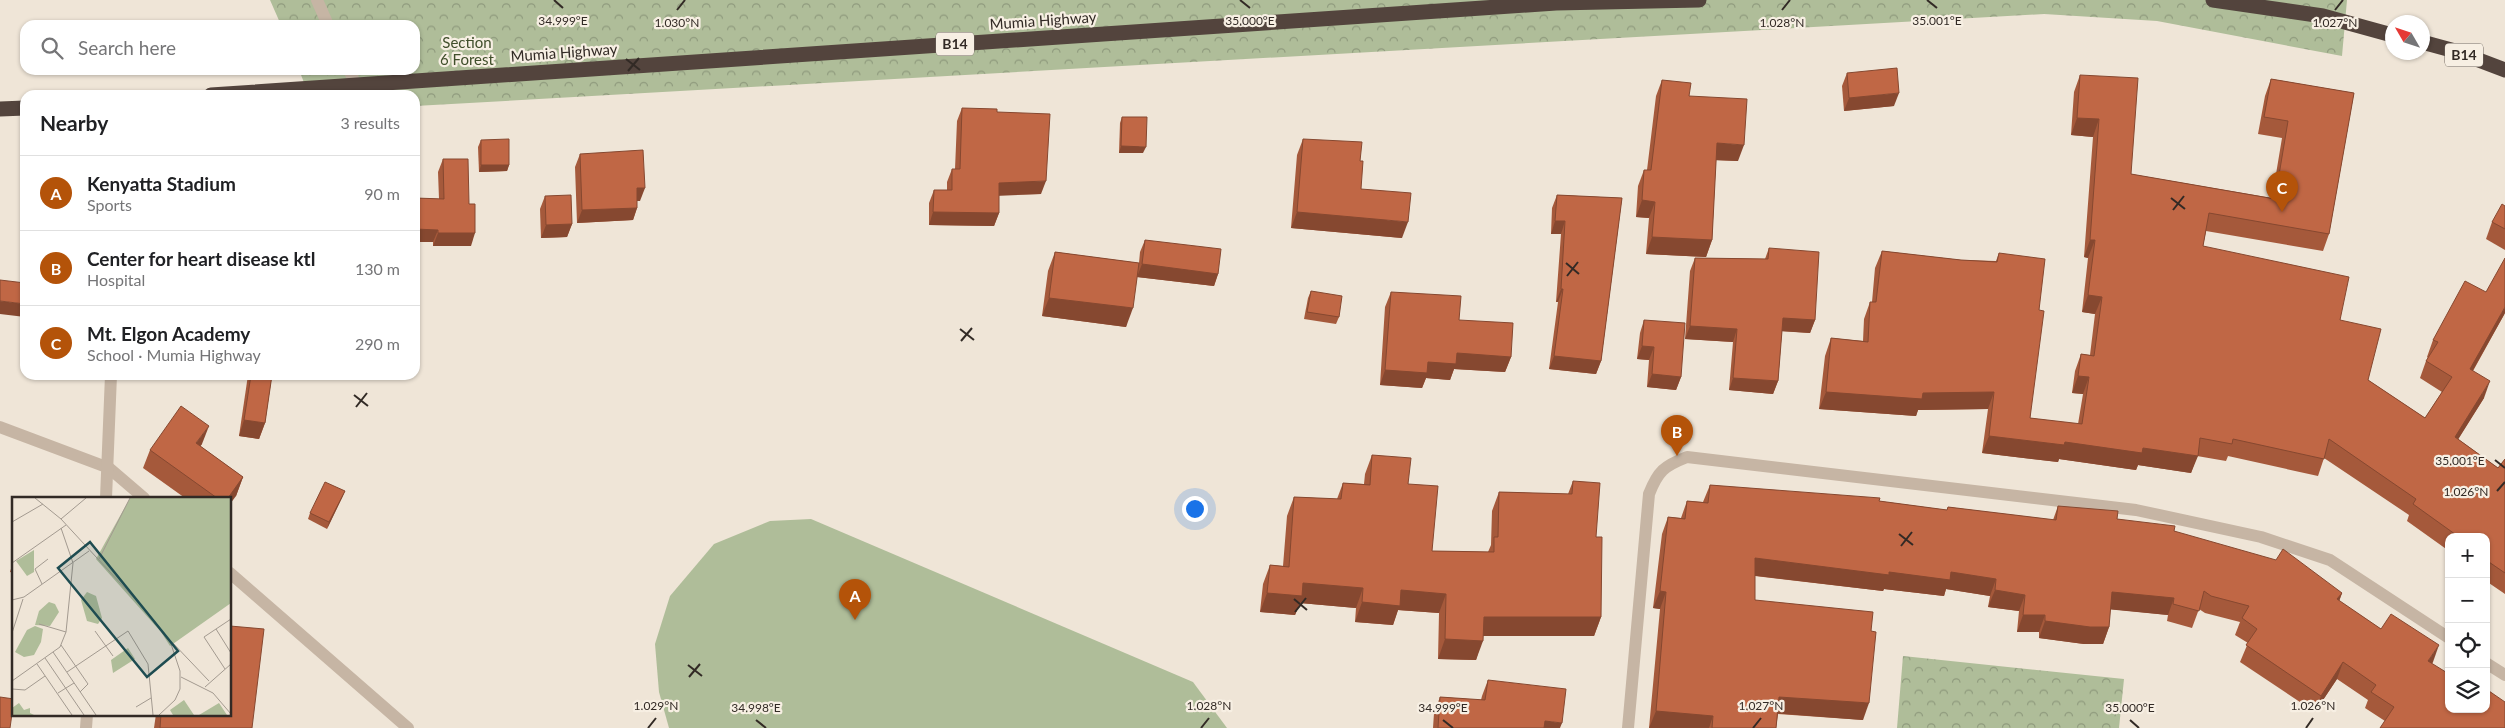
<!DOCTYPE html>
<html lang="en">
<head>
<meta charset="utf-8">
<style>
	:root { --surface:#fff; --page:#f2f2f2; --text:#202124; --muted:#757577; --line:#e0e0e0; --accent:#b45309 }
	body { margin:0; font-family:Lato,sans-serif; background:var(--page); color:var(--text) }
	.controls { position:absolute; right:15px; bottom:15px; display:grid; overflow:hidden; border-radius:10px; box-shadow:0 1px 4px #0004 }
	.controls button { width:45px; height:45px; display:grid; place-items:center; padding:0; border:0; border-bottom:1px solid var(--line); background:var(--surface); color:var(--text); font:25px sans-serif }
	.compass { position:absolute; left:2385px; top:15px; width:45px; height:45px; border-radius:50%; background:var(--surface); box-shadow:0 1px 4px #0004; rotate:309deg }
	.you { position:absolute; left:1194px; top:508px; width:18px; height:18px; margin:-12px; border:4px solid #fff; border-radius:50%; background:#1a73e8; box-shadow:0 0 0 8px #1a73e833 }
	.badge { display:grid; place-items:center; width:32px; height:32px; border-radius:50%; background:var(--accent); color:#fff; font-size:16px; font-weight:700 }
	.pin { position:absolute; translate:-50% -41px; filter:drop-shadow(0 1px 2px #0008) }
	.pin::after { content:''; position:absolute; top:26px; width:18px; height:15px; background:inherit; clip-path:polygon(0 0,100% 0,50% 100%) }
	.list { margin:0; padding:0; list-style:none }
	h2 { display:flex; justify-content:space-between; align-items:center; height:65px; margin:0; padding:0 20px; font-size:21px }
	h2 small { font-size:16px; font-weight:400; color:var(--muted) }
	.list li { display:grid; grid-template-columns:32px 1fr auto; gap:15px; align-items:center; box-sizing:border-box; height:75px; padding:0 20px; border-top:1px solid var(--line) }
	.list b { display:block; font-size:19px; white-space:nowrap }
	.list p { margin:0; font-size:16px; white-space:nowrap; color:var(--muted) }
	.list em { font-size:16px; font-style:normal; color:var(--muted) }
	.icon { flex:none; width:28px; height:28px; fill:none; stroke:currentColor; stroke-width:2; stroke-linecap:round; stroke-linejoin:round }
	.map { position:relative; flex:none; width:2505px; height:728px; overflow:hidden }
	.search { position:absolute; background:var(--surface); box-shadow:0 1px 4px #0004; left:20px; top:20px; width:400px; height:55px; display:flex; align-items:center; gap:12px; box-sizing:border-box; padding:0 18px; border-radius:15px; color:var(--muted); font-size:19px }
	.panel { position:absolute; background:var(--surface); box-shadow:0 1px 4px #0004; left:20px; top:90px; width:400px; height:290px; border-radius:15px }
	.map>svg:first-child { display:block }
</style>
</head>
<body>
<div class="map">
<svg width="2505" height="728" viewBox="0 0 2505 728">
	<defs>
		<pattern id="forest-crowns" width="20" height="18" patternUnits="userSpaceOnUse" patternTransform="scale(1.25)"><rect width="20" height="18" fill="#afbd99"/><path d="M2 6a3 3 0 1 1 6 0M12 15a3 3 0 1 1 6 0" fill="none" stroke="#8f9a7d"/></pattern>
	</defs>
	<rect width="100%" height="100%" fill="#efe5d7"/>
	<g fill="url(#forest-crowns)">
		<polygon points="270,0 2347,0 2342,56 2157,21 2044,14 415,106 415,95 309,95 299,70 415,70 415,25 281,25"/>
		<polygon points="1903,656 2124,679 2119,728 1897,728"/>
	</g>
	<polygon fill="#afbd99" points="811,519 1193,682 1227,728 669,728 659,692 655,644 670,596 714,544 770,521"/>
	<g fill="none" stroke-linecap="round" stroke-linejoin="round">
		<g stroke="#c6b5a4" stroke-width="12">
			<polyline points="317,0 328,25"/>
			<polyline points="349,70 356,85"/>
			<polyline points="0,427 109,468 144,498"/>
			<polyline points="106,498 111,375"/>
			<polyline points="230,573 408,728"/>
			<polyline points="2486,663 2505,675"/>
			<polyline points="86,728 87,714"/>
			<path d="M1628,728l21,-234c9,-23 15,-28 38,-37l449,53 125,27 69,23 119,78"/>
		</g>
		<g stroke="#53443d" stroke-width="15">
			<polyline points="2213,0 2323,16 2392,35"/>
			<polyline points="2422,42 2455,51 2505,70"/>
			<polyline points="211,95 1556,3 1699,0"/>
			<polyline points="0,109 25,108"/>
		</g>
	</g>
	<g fill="#a5593b">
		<polygon points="1847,73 1894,106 1844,111 1842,86"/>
		<polygon points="2080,75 2131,174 2272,198 2282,138 2258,134 2265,96 2271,79 2354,93 2329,234 2323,251 2206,231 2203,246 2340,320 2368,380 2425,418 2442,392 2420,378 2426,361 2428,358 2427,357 2433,340 2505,313 2473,371 2484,398 2458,439 2498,468 2505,459 2505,594 2486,581 2486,537 2449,537 2449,551 2407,521 2409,515 2324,458 2318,476 2228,456 2226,461 2197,456 2191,473 2138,465 2136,470 2059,459 2058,462 1982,453 1988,409 1918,410 1916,416 1819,409 1825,356 1831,338 1863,341 1864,319 1870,302 1872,302 1875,268 1882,251 1961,260 1996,261 1999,253 2039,310 2030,418 2078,424 2083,394 2072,393 2075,371 2081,354 2090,355 2095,314 2082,312 2088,258 2084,257 2093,137 2071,135 2074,92"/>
		<polygon points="1662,80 1689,96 1738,161 1716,160 1712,240 1706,257 1646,254 1649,218 1636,217 1638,186 1644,170 1647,170 1656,96"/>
		<polygon points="962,108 997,112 1041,194 999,195 999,213 994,226 929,225 929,203 934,190 947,190 947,182 952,169 955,169 957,121"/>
		<polygon points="1122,117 1143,153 1119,153 1120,123"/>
		<polygon points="1303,139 1360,161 1361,189 1402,238 1291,228 1297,155"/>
		<polygon points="481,140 509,165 507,171 479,172 478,147"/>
		<polygon points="580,154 640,201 637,201 637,208 633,220 577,223 575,167"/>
		<polygon points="443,159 471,246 433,246 433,242 415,242 415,198 439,199 438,172"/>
		<polygon points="1557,195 1622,198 1601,361 1596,374 1549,369 1558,302 1556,302 1561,234 1551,234 1552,208"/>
		<polygon points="545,196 572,224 567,237 541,238 540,209"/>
		<polygon points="2505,206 2505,250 2486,239 2492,222"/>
		<polygon points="1145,240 1218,274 1214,286 1137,277 1126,327 1042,316 1048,271 1055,252 1139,263 1140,252"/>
		<polygon points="1769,248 1815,320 1810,333 1782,331 1778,381 1773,394 1729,390 1733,342 1685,339 1690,271 1695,258 1765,259"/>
		<polygon points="1311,291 1339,317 1336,324 1304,319 1308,298"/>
		<polygon points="1391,292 1459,320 1511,357 1505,372 1454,369 1450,380 1426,378 1422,388 1380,385 1385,307"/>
		<polygon points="1644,320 1681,377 1676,390 1647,387 1649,360 1637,359 1640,333"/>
		<polygon points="248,375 272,375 265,423 259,439 239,436"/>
		<polygon points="202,444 200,446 243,477 236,496 230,498 185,498 143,468 150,450"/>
		<polygon points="1372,455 1408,484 1432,551 1488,552 1491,545 1492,511 1499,492 1568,494 1573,481 1596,537 1601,617 1594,636 1483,636 1476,660 1438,659 1439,613 1398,610 1393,625 1355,622 1356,608 1300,603 1295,615 1260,612 1263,584 1270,565 1283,566 1287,516 1294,497 1337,499 1343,483 1364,484 1365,474"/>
		<polygon points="1710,485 1879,501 1947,510 1948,507 2053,520 2058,506 2117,519 2174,531 2342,593 2339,601 2381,629 2433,662 2432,663 2449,709 2505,702 2385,721 2365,708 2368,700 2337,679 2315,712 2240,662 2248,643 2235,635 2240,622 2205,613 2199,609 2192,628 2167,621 2168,615 2110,609 2109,627 2103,644 2084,644 2039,638 2039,632 2017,632 2019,611 1988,607 1990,596 1946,589 1944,596 1884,589 1883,591 1755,576 1755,600 1871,631 1863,720 1778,714 1776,728 1649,728 1660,609 1653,608 1662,534 1668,517 1681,518 1687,501 1703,502"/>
		<polygon points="345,491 327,529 308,519 310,513"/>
		<polygon points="14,559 14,573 10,572"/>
		<polygon points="1488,680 1560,728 1433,728 1434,713 1440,697 1481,700 1482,696"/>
		<polygon points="156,714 230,714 252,728 154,728"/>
	</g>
	<g fill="#864830">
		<polygon points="1899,93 1894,106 1844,111 1849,98"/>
		<polygon points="2077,118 2099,119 2093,137 2071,135"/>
		<polygon points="1717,143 1744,145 1738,161 1711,160"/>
		<polygon points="1121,146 1146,147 1143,153 1119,153"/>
		<polygon points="481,165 509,165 507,171 479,172"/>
		<polygon points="1046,181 1041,194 995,196 999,183"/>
		<polygon points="637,188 645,188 640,201 632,201"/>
		<polygon points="1642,200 1655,202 1649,218 1636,217"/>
		<polygon points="637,208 633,220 577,223 582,210"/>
		<polygon points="933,212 999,213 994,226 929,225"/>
		<polygon points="1297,212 1408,222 1402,238 1291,228"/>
		<polygon points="1555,221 1565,221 1561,234 1551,234"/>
		<polygon points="572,224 567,237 541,238 546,225"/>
		<polygon points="415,229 438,230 433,242 415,242"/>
		<polygon points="438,233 475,233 471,246 433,246"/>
		<polygon points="1652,237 1712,240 1706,257 1646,254"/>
		<polygon points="2090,240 2095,240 2088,258 2084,257"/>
		<polygon points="1142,264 1218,274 1214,286 1137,277"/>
		<polygon points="1561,289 1563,289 1558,302 1556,302"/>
		<polygon points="2088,295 2102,297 2095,314 2082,312"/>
		<polygon points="1049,298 1133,308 1126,327 1042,316"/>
		<polygon points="0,301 25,304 25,317 0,314"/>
		<polygon points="2505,307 2505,313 2464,386 2470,369"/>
		<polygon points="1783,318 1815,320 1810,333 1778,331"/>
		<polygon points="1690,326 1737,329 1733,342 1685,339"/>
		<polygon points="1642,346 1654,347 1649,360 1637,359"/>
		<polygon points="1457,353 1511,357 1505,372 1454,369 1450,380 1426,378 1422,388 1380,385 1385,370 1428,362"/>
		<polygon points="1554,356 1601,361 1596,374 1549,369"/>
		<polygon points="1652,374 1681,377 1676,390 1647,387"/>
		<polygon points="2078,376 2089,377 2083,394 2072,393"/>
		<polygon points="1733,378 1778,381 1773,394 1729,390"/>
		<polygon points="2490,381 2484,398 2449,454 2455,437"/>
		<polygon points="1826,392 1923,393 1994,392 1988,409 1918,410 1916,416 1819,409"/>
		<polygon points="244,420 265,423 259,439 239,436"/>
		<polygon points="209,426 202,444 189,461 196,443"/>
		<polygon points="1989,436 2143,448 2198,456 2191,473 2138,465 2136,470 2059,459 2058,462 1982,453"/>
		<polygon points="243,477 236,496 230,504 230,498 228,498"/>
		<polygon points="345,491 342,498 327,529 329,522"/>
		<polygon points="1755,558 1889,572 1951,572 1996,579 1990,596 1946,589 1944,596 1884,589 1883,591 1749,575"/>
		<polygon points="1303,583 1363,588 1356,608 1300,603 1295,615 1260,612 1267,593"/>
		<polygon points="1401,590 1446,594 1439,613 1398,610 1393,625 1355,622 1362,602"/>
		<polygon points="1995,590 2025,595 2019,611 1988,607"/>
		<polygon points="1660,591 1666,592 1660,609 1653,608"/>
		<polygon points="2112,592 2174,598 2168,615 2106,609"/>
		<polygon points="2342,593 2336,610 2337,599"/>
		<polygon points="2023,615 2045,615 2039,632 2017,632"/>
		<polygon points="1484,617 1601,617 1594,636 1477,636"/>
		<polygon points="2045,621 2109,627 2103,644 2084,644 2039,638"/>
		<polygon points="1445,639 1483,641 1476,660 1438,659"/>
		<polygon points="2439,645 2433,662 2422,677 2428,661"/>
		<polygon points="2343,662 2337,679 2315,712 2321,696"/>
		<polygon points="1779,697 1869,703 1863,720 1773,713"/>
		<polygon points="1656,711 1713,716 1709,728 1649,728"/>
		<polygon points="1545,721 1562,723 1560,728 1542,728"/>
	</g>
	<g fill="#c06745" stroke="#864830">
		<polygon points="1897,68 1899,93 1849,98 1847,73"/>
		<polygon points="2080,75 2138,78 2131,174 2275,199 2288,121 2264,117 2271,79 2354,93 2329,234 2209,213 2203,246 2349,277 2340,320 2381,329 2368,380 2425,418 2452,377 2426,361 2438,342 2433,340 2465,281 2486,292 2505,258 2505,307 2470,369 2490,381 2455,437 2498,468 2505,459 2505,573 2486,560 2486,537 2459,537 2413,504 2416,499 2329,439 2324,459 2233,439 2232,444 2200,438 2198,456 2143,448 2142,453 2065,442 2064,445 1989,436 1994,392 1923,393 1922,399 1826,392 1831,338 1868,342 1870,302 1876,302 1882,251 1961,260 1997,262 1999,253 2045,259 2039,310 2044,311 2030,418 2082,424 2089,377 2078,376 2081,354 2094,356 2102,297 2088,295 2095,240 2090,240 2099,119 2077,118"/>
		<polygon points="1662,80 1691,83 1689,96 1747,99 1744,145 1717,143 1712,240 1652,237 1655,202 1642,200 1644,170 1651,170"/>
		<polygon points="962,108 997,109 997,112 1050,114 1046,181 999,183 999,213 933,212 934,190 952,190 952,169 960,169"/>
		<polygon points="1122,117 1147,117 1146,147 1121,146"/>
		<polygon points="509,139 509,165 481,165 481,140"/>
		<polygon points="1303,139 1362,142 1360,161 1363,161 1361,189 1411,193 1408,222 1297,212"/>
		<polygon points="643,150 645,188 637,188 637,208 582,210 580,154"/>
		<polygon points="443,159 468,159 469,204 475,204 475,233 438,233 438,230 415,229 415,198 444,199"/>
		<polygon points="571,195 572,224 546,225 545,196"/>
		<polygon points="1557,195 1622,198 1601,361 1554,356 1563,289 1561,289 1565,221 1555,221"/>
		<polygon points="2502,204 2505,206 2505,229 2492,222"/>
		<polygon points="1145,240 1221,249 1218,274 1142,264"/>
		<polygon points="1769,248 1819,252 1815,320 1783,318 1778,381 1733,378 1737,329 1690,326 1695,258 1768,259"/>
		<polygon points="1055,252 1139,263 1133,308 1049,298"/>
		<polygon points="0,280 25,283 25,304 0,301"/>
		<polygon points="1311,291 1342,296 1339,317 1307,312"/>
		<polygon points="1391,292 1461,296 1459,320 1513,323 1511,357 1457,353 1456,364 1428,362 1427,373 1385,370"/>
		<polygon points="1644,320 1685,323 1681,377 1652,374 1654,347 1642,346"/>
		<polygon points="251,375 272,375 265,423 244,420"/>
		<polygon points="181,406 209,426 196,443 243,477 228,498 217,498 150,450"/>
		<polygon points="1372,455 1411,458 1408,484 1438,486 1432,551 1494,552 1494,537 1498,537 1499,492 1572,494 1573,481 1600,483 1596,537 1602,537 1601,617 1484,617 1483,641 1445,639 1446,594 1401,590 1400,606 1362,602 1363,588 1303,583 1302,596 1267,593 1270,565 1289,567 1294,497 1341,499 1343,483 1370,485"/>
		<polygon points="325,482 345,491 329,522 310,513"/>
		<polygon points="1710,485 1880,498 1879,501 1947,510 1948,507 2056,520 2058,506 2118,511 2117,519 2175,526 2174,531 2276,560 2283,549 2342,593 2337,599 2381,629 2391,614 2439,645 2428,661 2449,674 2449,709 2486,709 2486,693 2489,691 2505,702 2505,728 2380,728 2394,707 2371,692 2376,685 2343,662 2321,696 2246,645 2257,629 2242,618 2249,606 2211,596 2204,591 2199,611 2173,604 2174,598 2112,592 2109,627 2090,627 2045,621 2045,615 2023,615 2025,595 1995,590 1996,579 1951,572 1950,580 1889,572 1889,575 1755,558 1755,600 1873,612 1871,631 1876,632 1869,703 1779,697 1776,728 1712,728 1713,716 1656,711 1666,592 1660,591 1668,517 1685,519 1687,501 1708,503"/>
		<polygon points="230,626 264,629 252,728 160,728 161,714 230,714"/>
		<polygon points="1488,680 1566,689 1562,723 1545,721 1544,728 1438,728 1440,697 1485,700"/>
		<polygon points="0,697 14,699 10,728 0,728"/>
	</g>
	<path fill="none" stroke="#322a25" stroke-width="2" d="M554,0l9,8M1240,0l10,8M1927,0l10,8M677,10l8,-10M1782,10l8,-10M2335,10l8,-10M626,59l14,11M628,71l11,-13M2171,198l14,11M2173,210l11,-14M1566,263l13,11M1567,276l11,-14M960,329l14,11M961,341l11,-13M354,395l14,11M356,407l11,-14M2495,460l10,8M2497,491l8,-9M1899,534l14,11M1901,546l11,-14M1294,599l13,11M1295,612l11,-14M688,665l14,11M689,677l11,-13M756,720l10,8M1443,720l10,8M2130,720l9,8M648,728l8,-10M1201,728l8,-10M1753,728l8,-10M2306,728l7,-10"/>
	<g text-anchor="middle" stroke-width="4.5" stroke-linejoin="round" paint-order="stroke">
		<g fill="#f7efe3" stroke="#6d655e" stroke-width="1">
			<rect x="936" y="32.5" width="38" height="23" rx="4"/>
			<rect x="2445" y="43.5" width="38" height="23" rx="4"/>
		</g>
		<g font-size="14" font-weight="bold" fill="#322a25">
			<text x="955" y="49">B14</text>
			<text x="2464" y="60">B14</text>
		</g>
		<g font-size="15" fill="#322a25" stroke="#f7efe3">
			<text transform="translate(1043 21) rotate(-4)" y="5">Mumia Highway</text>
			<text transform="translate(564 53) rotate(-4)" y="5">Mumia Highway</text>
		</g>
		<g font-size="15" fill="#404f2b" stroke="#f7efe3">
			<text x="467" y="48">Section<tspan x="467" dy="17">6 Forest</tspan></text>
		</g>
	</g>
	<g transform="translate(12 497)">
		<rect width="219" height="219" fill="#efe5d7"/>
		<path d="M22,53v22l-7,4 -11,-15zM207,206l8,12h-28z" fill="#afbd99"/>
		<path d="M118,1h101v105l-61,43 -9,-14 -65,-73zM37,105l6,2 4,8 -9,14 -15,-1 4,-14zM23,129l8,3 -2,13 -7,13 -10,2 -9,-5 12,-22zM116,151l7,11 -22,14 -2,-13zM172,203l10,15h-21l-3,-5zM7,206l5,7 6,-2v5l4,2h-22v-7z" fill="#afbd99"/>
		<path d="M75,95l9,4 6,22 -4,6 -11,-3 -6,-21z" fill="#afbd99"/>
		<path fill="none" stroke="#a39a90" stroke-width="1" d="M23,1l26,21 84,91 26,34 9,27v18l-5,11 -16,15M49,22l25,-21M0,25l31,-18M87,62l31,-61M0,66l54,-38M30,87l-7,-15 13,-10M0,103l12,-3 65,-46M27,127l27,8M204,132l15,24M83,134l18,25M0,136l11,-34M158,143l39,41M49,148l27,39 -8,8M41,155l43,63M33,161l39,57M25,167l35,51M213,172l-21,-32 27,-18M55,175l61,-41 20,33 5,51M169,180l32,16 18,21M0,184l48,-34 6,-15 7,-69 -12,-35M193,190l26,-23M0,192l13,1 20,-14M46,196l16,-10M124,210l15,-9"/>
		<path fill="#1e4c51" fill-opacity="0.15" stroke="#1e4c51" stroke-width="2.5" d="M78,45l88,109 -31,26 -89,-109z"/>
		<rect width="219" height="219" fill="none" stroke="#322a25" stroke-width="2.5"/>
	</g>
	<g font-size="12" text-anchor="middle" fill="#322a25" stroke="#f7efe3" stroke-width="4.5" stroke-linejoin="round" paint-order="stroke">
		<text x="563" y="25">34.999°E</text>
		<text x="1250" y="25">35.000°E</text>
		<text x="1937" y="25">35.001°E</text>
		<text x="677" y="27">1.030°N</text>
		<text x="1782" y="27">1.028°N</text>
		<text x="2335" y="27">1.027°N</text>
		<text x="2460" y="465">35.001°E</text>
		<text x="2466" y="496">1.026°N</text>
		<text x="656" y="710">1.029°N</text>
		<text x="1209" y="710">1.028°N</text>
		<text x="1761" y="710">1.027°N</text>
		<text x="2313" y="710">1.026°N</text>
		<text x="756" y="712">34.998°E</text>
		<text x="1443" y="712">34.999°E</text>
		<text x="2130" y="712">35.000°E</text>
	</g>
</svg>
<div class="controls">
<button>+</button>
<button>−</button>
<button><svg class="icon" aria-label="locate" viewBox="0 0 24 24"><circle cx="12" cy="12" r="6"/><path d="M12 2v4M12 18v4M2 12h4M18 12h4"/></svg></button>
<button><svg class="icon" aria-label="layers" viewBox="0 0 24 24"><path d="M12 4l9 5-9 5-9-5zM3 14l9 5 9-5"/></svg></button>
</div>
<svg class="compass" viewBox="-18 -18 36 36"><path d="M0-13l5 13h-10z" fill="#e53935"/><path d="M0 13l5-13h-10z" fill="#757577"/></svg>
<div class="you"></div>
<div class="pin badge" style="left:855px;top:620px">A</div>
<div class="pin badge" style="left:1677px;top:456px">B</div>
<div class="pin badge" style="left:2282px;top:212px">C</div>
<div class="search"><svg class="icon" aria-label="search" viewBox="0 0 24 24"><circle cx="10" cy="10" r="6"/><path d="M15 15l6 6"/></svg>Search here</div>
<section class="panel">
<h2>Nearby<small>3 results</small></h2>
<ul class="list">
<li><span class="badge">A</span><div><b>Kenyatta Stadium</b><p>Sports</p></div><em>90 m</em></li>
<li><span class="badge">B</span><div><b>Center for heart disease ktl</b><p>Hospital</p></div><em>130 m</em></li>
<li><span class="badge">C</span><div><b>Mt. Elgon Academy</b><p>School · Mumia Highway</p></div><em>290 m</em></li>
</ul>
</section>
</div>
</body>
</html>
